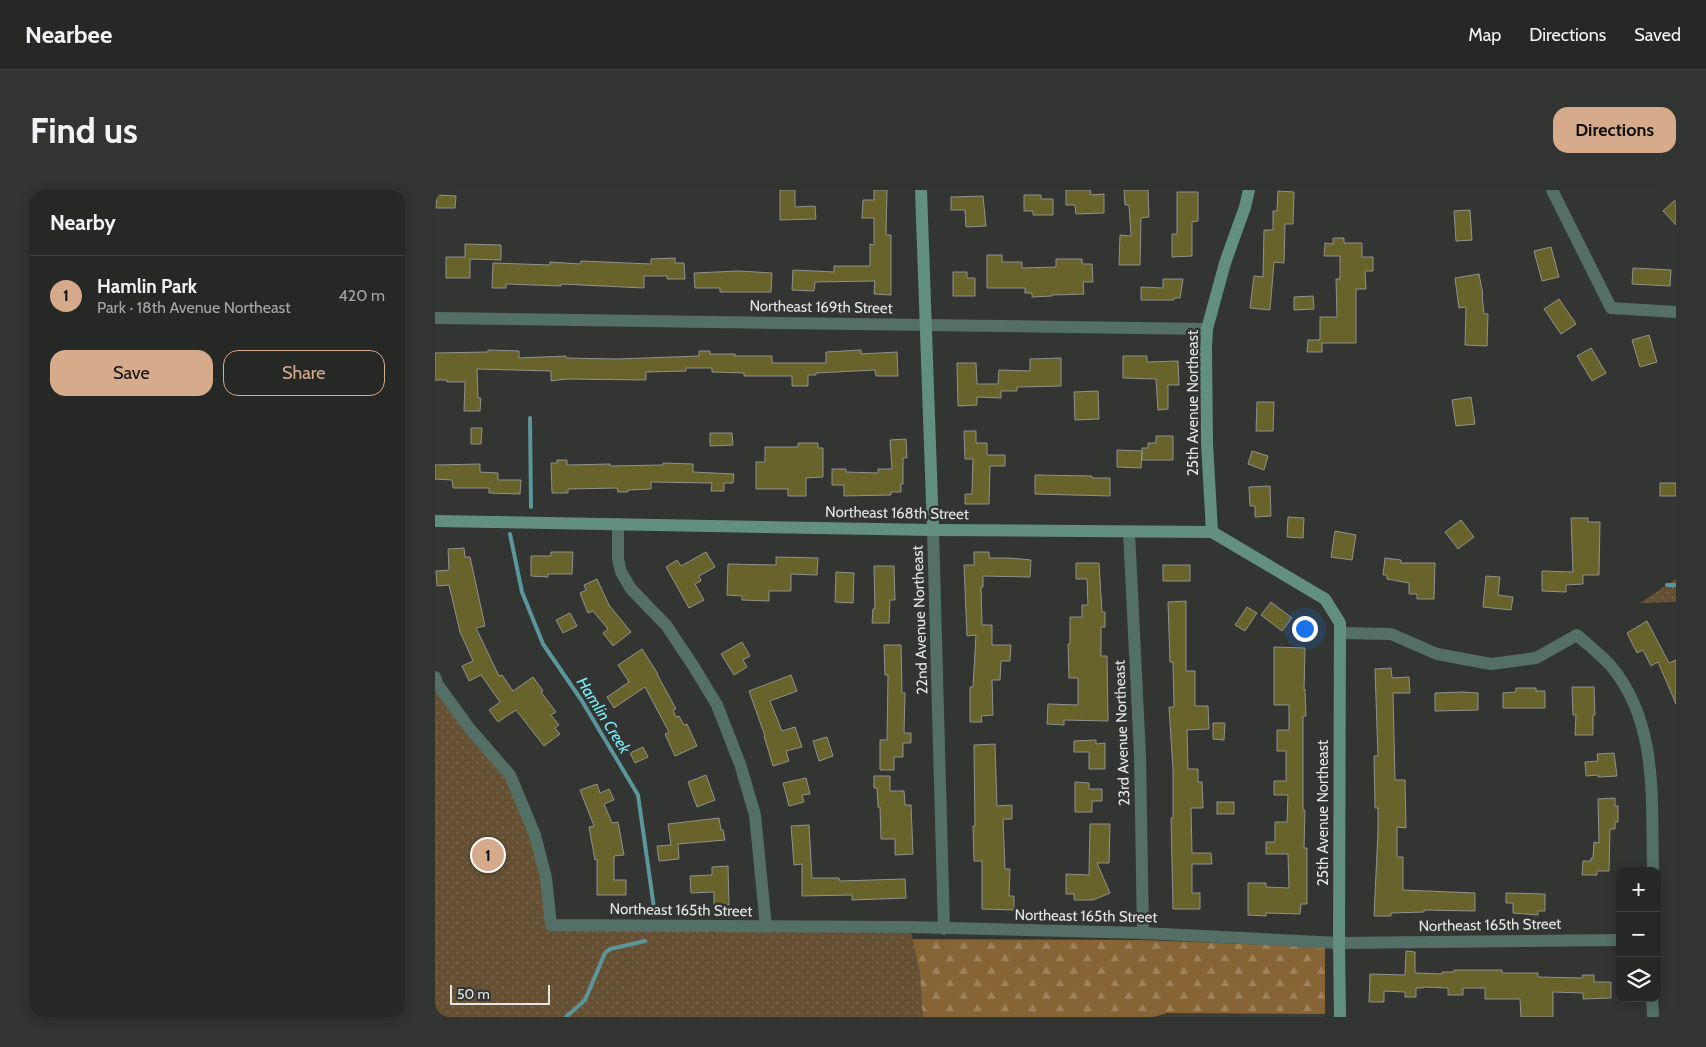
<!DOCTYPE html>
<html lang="en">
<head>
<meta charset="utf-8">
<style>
	:root { --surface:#262826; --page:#323432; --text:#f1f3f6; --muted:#a4a6a7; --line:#424443; --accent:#d6ab8b }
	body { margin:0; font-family:Cabin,sans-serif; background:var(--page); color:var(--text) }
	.controls { position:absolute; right:15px; bottom:15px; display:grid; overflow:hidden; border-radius:10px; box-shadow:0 2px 12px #0003 }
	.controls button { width:45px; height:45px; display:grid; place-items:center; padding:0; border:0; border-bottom:1px solid var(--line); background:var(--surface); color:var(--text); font:25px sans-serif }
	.scale { position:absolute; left:15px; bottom:12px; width:100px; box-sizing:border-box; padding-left:5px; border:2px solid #e4e6e4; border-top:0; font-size:14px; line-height:18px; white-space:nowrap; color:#e4e6e4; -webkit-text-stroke:4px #333533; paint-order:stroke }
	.you { position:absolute; left:869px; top:438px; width:18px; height:18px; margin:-12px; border:4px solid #fff; border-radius:50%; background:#1a73e8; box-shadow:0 0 0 8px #1a73e833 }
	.badge { display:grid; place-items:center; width:32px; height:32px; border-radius:50%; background:var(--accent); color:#111; font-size:16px; font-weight:700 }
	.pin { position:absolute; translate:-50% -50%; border:2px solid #fff; box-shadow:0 1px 5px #0006 }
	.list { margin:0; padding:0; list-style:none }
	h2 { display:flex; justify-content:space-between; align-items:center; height:65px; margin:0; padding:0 20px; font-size:21px }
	h2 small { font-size:16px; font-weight:400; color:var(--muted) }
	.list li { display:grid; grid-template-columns:32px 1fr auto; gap:15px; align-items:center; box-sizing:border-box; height:80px; padding:0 20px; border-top:1px solid var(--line) }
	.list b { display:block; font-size:19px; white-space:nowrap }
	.list p { margin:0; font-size:16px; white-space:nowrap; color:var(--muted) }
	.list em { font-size:16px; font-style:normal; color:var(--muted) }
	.actions { display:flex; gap:10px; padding:15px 20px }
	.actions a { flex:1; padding:11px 0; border:1px solid var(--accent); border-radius:15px; text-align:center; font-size:18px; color:var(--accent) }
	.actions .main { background:var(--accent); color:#111 }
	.icon { flex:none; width:28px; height:28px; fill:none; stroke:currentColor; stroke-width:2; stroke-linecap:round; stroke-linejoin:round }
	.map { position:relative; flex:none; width:1241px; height:827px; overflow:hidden; border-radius:15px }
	header { display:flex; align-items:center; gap:30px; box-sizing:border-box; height:70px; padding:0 25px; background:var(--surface); border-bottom:1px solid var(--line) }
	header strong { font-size:24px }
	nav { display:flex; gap:28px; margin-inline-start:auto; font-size:18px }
	.intro { display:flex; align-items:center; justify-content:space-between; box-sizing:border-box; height:120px; padding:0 30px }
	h1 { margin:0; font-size:35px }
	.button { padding:12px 22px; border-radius:15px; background:var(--accent); color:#111; font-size:18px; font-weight:700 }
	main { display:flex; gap:30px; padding:0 30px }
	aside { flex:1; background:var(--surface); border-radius:15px; box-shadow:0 2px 12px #0003 }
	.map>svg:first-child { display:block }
</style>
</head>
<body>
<header>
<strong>Nearbee</strong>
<nav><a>Map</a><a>Directions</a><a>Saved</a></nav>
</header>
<div class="intro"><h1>Find us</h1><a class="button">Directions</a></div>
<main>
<aside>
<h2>Nearby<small></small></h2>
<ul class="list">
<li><span class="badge">1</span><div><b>Hamlin Park</b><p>Park · 18th Avenue Northeast</p></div><em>420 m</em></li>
</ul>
<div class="actions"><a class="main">Save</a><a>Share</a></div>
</aside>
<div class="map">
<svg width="1241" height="827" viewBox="0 0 1241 827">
	<defs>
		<pattern id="forest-firs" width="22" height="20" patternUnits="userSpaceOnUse" patternTransform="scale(1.25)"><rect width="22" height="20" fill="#866435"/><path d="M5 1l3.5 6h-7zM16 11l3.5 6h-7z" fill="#9d825c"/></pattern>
		<pattern id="park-dots" width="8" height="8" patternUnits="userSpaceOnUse" patternTransform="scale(1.25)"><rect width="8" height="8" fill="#665033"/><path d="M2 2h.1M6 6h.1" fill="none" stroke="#7c6950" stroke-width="1.8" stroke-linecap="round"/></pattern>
	</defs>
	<rect width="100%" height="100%" fill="#333533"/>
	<polygon fill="#393f38" points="733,823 890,824 890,827 719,827"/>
	<polygon fill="url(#forest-firs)" points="122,748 707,750 890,757 890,824 732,823 719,827 0,827"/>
	<g fill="url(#park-dots)">
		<polygon points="1241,389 1241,412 1205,413"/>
		<polygon points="0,486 62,571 101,646 116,735 475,737 485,782 488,827 0,827"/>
	</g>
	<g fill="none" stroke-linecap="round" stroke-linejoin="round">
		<g stroke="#5b969b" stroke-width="4">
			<polyline points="95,228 96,317"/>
			<polyline points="75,344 87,402 108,454 147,511 203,605 220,725"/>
			<polyline points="1232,395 1241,395"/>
			<polyline points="131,827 150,810 170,763 175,759 210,751"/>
		</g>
	</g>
	<g fill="#67632b" stroke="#92928e">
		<polygon points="345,0 360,0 360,17 380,16 381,29 345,30"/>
		<polygon points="439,0 452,0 451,45 456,45 456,105 439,104 440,91 380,92 379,101 357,100 358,80 399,82 399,76 435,76 435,54 439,55 439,28 427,28 428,10 439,10"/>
		<polygon points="631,0 655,0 656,5 669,4 669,23 641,24 640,15 631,15"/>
		<polygon points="689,0 713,0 714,27 706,28 705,75 684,75 685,45 696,46 694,15 690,15"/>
		<polygon points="843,1 859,2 858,34 850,34 849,73 839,72 835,120 815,118 819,86 828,87 829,40 838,40 838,21 842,21"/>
		<polygon points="742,2 763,2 763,31 757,32 757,66 737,67 737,44 742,44"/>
		<polygon points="2,5 21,6 20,18 1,18"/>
		<polygon points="589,5 606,5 606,9 618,9 618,25 598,25 598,21 589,21"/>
		<polygon points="548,6 551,36 531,37 530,20 516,20 516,7"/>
		<polygon points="1241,9 1241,35 1228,21"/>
		<polygon points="1035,20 1037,50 1021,51 1019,21"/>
		<polygon points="898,48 909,48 909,53 927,53 927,67 938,67 938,81 930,81 931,99 921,99 921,153 887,153 887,162 872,162 873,150 885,150 885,127 902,127 901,89 905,89 905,66 889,66 890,53 898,54"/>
		<polygon points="30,54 66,55 66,70 35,69 35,88 11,88 11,67 30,67"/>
		<polygon points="1116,57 1124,87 1107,91 1099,61"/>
		<polygon points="552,65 567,65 567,72 587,72 587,78 621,77 621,69 647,69 647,74 657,74 658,92 648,92 649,104 617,105 617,106 597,107 597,103 590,103 590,98 552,98"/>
		<polygon points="240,68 240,73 249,73 250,89 232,89 232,86 209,86 209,98 126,94 126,96 71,94 71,98 57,98 58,73 115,75 115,72 145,74 146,71 216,74 216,69"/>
		<polygon points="1198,78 1236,80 1235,96 1197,94"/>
		<polygon points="304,81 337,83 336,102 285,102 285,98 260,98 259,83"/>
		<polygon points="518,82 532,82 532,88 540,88 540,106 518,106"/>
		<polygon points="1044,84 1048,105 1047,105 1049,124 1053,124 1052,156 1030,155 1031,117 1024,118 1020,88"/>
		<polygon points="728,89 748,89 745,108 739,108 739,110 706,110 706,97 728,98"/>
		<polygon points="878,106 879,119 859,120 859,107"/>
		<polygon points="1124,109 1141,134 1126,144 1109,119"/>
		<polygon points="1214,145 1222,172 1205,177 1197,150"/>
		<polygon points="1156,158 1171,183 1157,191 1142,166"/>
		<polygon points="53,160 84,161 84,168 131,166 131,168 182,169 264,166 264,161 275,161 275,164 300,164 300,166 337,166 337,173 391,173 391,162 426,160 426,164 462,162 463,186 441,186 440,180 381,183 381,185 373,185 373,196 357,196 357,186 309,186 309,183 277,182 277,178 251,178 251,181 211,182 211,190 132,189 116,191 116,181 42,179 43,208 46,208 45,221 29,221 30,192 12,192 12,190 0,190 0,163 53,162"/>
		<polygon points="688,166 712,166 712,172 743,171 744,195 733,195 733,219 723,220 721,189 688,188"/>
		<polygon points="626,168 626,196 582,197 582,201 566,201 566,208 542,207 542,215 523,216 522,173 541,173 542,194 563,194 564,180 595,181 595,169"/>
		<polygon points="663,201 664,229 640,230 639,202"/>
		<polygon points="1036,207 1040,234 1021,236 1017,210"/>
		<polygon points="822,212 839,212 838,241 821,241"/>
		<polygon points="36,238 47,238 46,254 36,254"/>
		<polygon points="529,241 541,241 541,253 552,253 552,265 570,265 570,276 555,276 554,314 530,314 530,304 537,304 538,269 530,269"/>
		<polygon points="275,243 297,243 298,255 275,256"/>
		<polygon points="721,246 738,246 738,270 707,270 707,258 713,258 713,253 721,253"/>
		<polygon points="471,249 472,268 468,268 468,294 466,294 466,302 456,302 456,305 409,306 409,295 397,295 397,279 411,279 411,282 443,283 443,279 457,279 455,250"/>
		<polygon points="363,253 383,253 383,258 388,258 388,287 371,288 371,306 353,306 353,299 321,299 321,272 330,272 330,257 363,257"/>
		<polygon points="682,260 707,261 706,278 682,277"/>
		<polygon points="817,261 833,266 829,280 813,274"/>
		<polygon points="122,270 132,270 132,275 175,274 175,276 228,275 228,273 258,274 258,282 299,284 298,293 289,293 289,301 276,301 277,293 216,292 216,299 193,300 193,302 183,302 182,298 133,299 133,303 117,303 116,273 122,273"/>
		<polygon points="45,274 45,282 63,283 63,290 86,290 85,304 54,303 54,298 18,298 17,290 0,289 0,275"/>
		<polygon points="600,285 657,286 657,288 675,288 675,306 600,304"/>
		<rect x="1225" y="293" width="16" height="13"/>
		<polygon points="835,296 836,326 820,327 820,316 815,316 814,297"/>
		<polygon points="853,327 869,328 868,348 852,347"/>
		<polygon points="1136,328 1153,328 1153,332 1165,332 1164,385 1148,385 1148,394 1131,395 1131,402 1107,401 1107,381 1138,382"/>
		<polygon points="1026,330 1039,347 1023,359 1010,342"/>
		<polygon points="900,341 921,345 917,370 896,367"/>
		<polygon points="29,358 30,367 35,367 50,436 41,438 64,486 67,485 78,501 98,487 108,501 106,502 121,522 116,525 124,535 120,538 125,544 109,556 81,520 63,532 54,520 65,512 46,485 34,491 27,476 38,471 25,442 14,395 2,396 1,381 14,380 13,359"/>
		<polygon points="116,362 138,362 137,384 113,384 113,387 96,386 96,366 116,366"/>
		<polygon points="271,362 280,377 264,386 266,391 260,394 269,410 254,418 231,377 242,370 246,376"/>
		<polygon points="539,362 554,362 554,368 575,368 596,370 595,387 548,386 548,397 546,397 547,435 557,435 557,455 576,455 575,471 566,471 565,490 557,490 558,525 546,526 547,532 535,532 535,497 538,497 541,445 532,446 529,375 539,375"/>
		<polygon points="341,367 383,368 382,385 356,384 356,401 334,401 334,411 307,410 307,406 292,405 293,374 341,375"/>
		<polygon points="950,368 966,370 966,373 1000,373 999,409 982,409 982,404 974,404 974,393 952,389 952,385 948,385"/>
		<polygon points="641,373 664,373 667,422 670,422 670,437 666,437 666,466 672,466 673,531 629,530 629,535 612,534 613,514 643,515 643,488 634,488 633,454 635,454 635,427 647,427 647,415 653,415 652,389 641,389"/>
		<rect x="728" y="375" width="27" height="16"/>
		<polygon points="439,376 459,376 460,410 455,410 454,433 437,433 438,419 440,419"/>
		<polygon points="401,382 419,383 418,413 400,412"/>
		<polygon points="1051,386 1065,387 1063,405 1078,407 1076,420 1048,417"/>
		<polygon points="162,389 174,415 196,442 178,456 168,443 173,439 158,421 153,423 145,403 151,400 149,395"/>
		<polygon points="751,411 751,481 760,481 760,516 773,516 774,539 752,540 753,579 763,579 763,592 767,592 768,618 756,618 757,663 776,663 777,674 757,674 757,703 765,703 765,719 738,719 736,628 738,628 738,580 734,517 739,517 738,472 735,472 733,412"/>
		<polygon points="836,412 857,428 847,441 826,425"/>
		<polygon points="812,417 822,423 810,441 800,435"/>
		<polygon points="135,423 142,436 128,443 121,430"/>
		<polygon points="1212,431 1234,473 1241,470 1241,514 1223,472 1216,476 1208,460 1202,463 1192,443"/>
		<polygon points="307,452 315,466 308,470 312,477 299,485 286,464"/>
		<polygon points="449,455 466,455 467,503 470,503 469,543 476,543 476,553 468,553 468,567 459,567 459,580 445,580 445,550 452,550 453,485 450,485"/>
		<polygon points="839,457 870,458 869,500 870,499 871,526 868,526 868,620 870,620 869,658 872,658 872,714 866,714 865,724 831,723 831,726 813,725 813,693 831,693 831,697 854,698 853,664 831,664 831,652 840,652 840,632 852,632 853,605 839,605 839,591 851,591 851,561 842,561 842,540 854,540 854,515 839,515"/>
		<polygon points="207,459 223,484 222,484 241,519 238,520 241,527 244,526 249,535 252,534 262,556 240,566 230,544 234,542 210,497 179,518 172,507 194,492 183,475"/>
		<polygon points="956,478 957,488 974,487 975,503 958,503 960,590 970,590 971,638 962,637 962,667 968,667 968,700 1040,703 1040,721 989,720 989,722 956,723 956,726 939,726 943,641 943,618 940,618 939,566 943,566 940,479"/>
		<polygon points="356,485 362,501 335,511 347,541 360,537 367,557 351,561 354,571 338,576 329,546 330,546 314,501"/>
		<polygon points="1137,497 1159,497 1160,525 1158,525 1158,545 1140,545 1141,525 1138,525"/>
		<polygon points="1081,498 1101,498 1101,501 1110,501 1110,518 1068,518 1068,503 1081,502"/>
		<polygon points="1027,502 1043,503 1043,520 1000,521 1000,503"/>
		<polygon points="778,533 790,533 789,550 778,549"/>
		<polygon points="392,547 398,566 384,571 378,551"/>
		<polygon points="661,550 661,554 670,553 670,579 654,579 654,562 639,562 639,551"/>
		<polygon points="560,554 562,616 577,615 577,629 568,629 570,679 575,679 574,706 579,706 579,720 547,719 547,671 539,671 538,636 540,636 539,555"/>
		<polygon points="208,557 213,567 200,573 195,563"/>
		<polygon points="1179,563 1182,586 1163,587 1163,585 1151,586 1150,572 1163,571 1162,564"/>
		<polygon points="271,585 280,610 262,617 253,592"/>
		<polygon points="439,586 455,586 455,601 469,601 470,615 476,615 478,664 460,665 460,649 446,649 445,617 443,617 442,598 439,598"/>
		<polygon points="371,588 375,604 367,605 369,612 354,616 348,593"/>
		<polygon points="640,592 654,593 654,599 667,599 667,611 657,611 657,622 640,622"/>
		<polygon points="162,594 165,603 174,599 179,610 169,614 177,633 183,632 189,665 179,666 179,690 191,690 191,705 162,705 162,669 160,670 154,637 159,636 145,600"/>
		<polygon points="1180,608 1180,616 1183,616 1183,632 1180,632 1180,639 1175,639 1174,681 1162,681 1162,685 1147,685 1148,671 1156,671 1156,668 1158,668 1159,652 1164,653 1163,609"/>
		<rect x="782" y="612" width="17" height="12"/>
		<polygon points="284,628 286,640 288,640 290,650 243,654 244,669 224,671 222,656 236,655 233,634"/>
		<polygon points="655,634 675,634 674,673 662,673 675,703 658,710 639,710 639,704 631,704 631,684 654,685"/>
		<polygon points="374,635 377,688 404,688 405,691 470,689 471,708 417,710 417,705 367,706 367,674 359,675 356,636"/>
		<polygon points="293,676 294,715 279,715 279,702 256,703 255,686 277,685 277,677"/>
		<polygon points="1071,703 1110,704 1110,721 1103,721 1103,725 1078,723 1078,713 1071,713"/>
		<polygon points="971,761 980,762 980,783 1007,784 1007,782 1019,782 1019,780 1067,780 1067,783 1103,783 1103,787 1148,788 1147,785 1159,785 1159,792 1176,792 1176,808 1148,809 1148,803 1118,802 1118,827 1086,827 1085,809 1050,809 1050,798 1028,798 1028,805 1013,805 1013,798 988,797 988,798 981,798 981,807 970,807 970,802 949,801 949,812 934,812 935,784 970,785"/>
	</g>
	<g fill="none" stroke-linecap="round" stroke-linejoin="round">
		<g stroke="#546f65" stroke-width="12">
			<polyline points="1117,0 1176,118 1241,122"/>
			<polyline points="0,128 772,139"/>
			<polyline points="183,334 183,369 186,382 196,399 231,435 259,477 282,515 305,574 320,625 331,737"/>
			<polyline points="498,340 509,739"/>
			<polyline points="694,342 705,565 708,743"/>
			<path d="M905,443l51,1 46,20 54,10 45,-6 41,-23c11,10 24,20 34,31 48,58 40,134 42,205"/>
			<polyline points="0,487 3,495 35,539 75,585 100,645 111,688 116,735 475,737 708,743 904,753 1185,750"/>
			<polyline points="1217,808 1218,825"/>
		</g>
		<g stroke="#638f80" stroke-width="12">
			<polyline points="486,0 498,340"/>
			<polyline points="0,331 498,340 777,342 890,409 905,433 904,753 905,827"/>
			<polyline points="777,342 772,253 771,158 772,139 790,73 810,17 814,0"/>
		</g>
	</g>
	<g text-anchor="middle" stroke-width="5" stroke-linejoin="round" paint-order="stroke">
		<g font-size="15" fill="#e4e6e4" stroke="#333533">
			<text transform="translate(386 117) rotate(1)" y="5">Northeast 169th Street</text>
			<text transform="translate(758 213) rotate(-90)" y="5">25th Avenue Northeast</text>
			<text transform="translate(462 323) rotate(1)" y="5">Northeast 168th Street</text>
			<text transform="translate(485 430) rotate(-92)" y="5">22nd Avenue Northeast</text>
			<text transform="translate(687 543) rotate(-92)" y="5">23rd Avenue Northeast</text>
			<text transform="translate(888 623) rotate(-90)" y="5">25th Avenue Northeast</text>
			<text transform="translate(246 720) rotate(1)" y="5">Northeast 165th Street</text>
			<text transform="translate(651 726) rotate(1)" y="5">Northeast 165th Street</text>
			<text transform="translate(1055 735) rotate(-1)" y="5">Northeast 165th Street</text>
		</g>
		<g font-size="16" font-style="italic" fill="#7af0fc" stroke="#333533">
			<text transform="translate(169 525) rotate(58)" y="6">Hamlin Creek</text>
		</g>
	</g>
</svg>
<div class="controls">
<button>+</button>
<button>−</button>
<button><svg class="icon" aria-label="layers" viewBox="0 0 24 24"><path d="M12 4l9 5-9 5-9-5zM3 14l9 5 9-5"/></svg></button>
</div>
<div class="scale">50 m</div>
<div class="you"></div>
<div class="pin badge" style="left:53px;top:665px">1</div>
</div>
</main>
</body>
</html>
